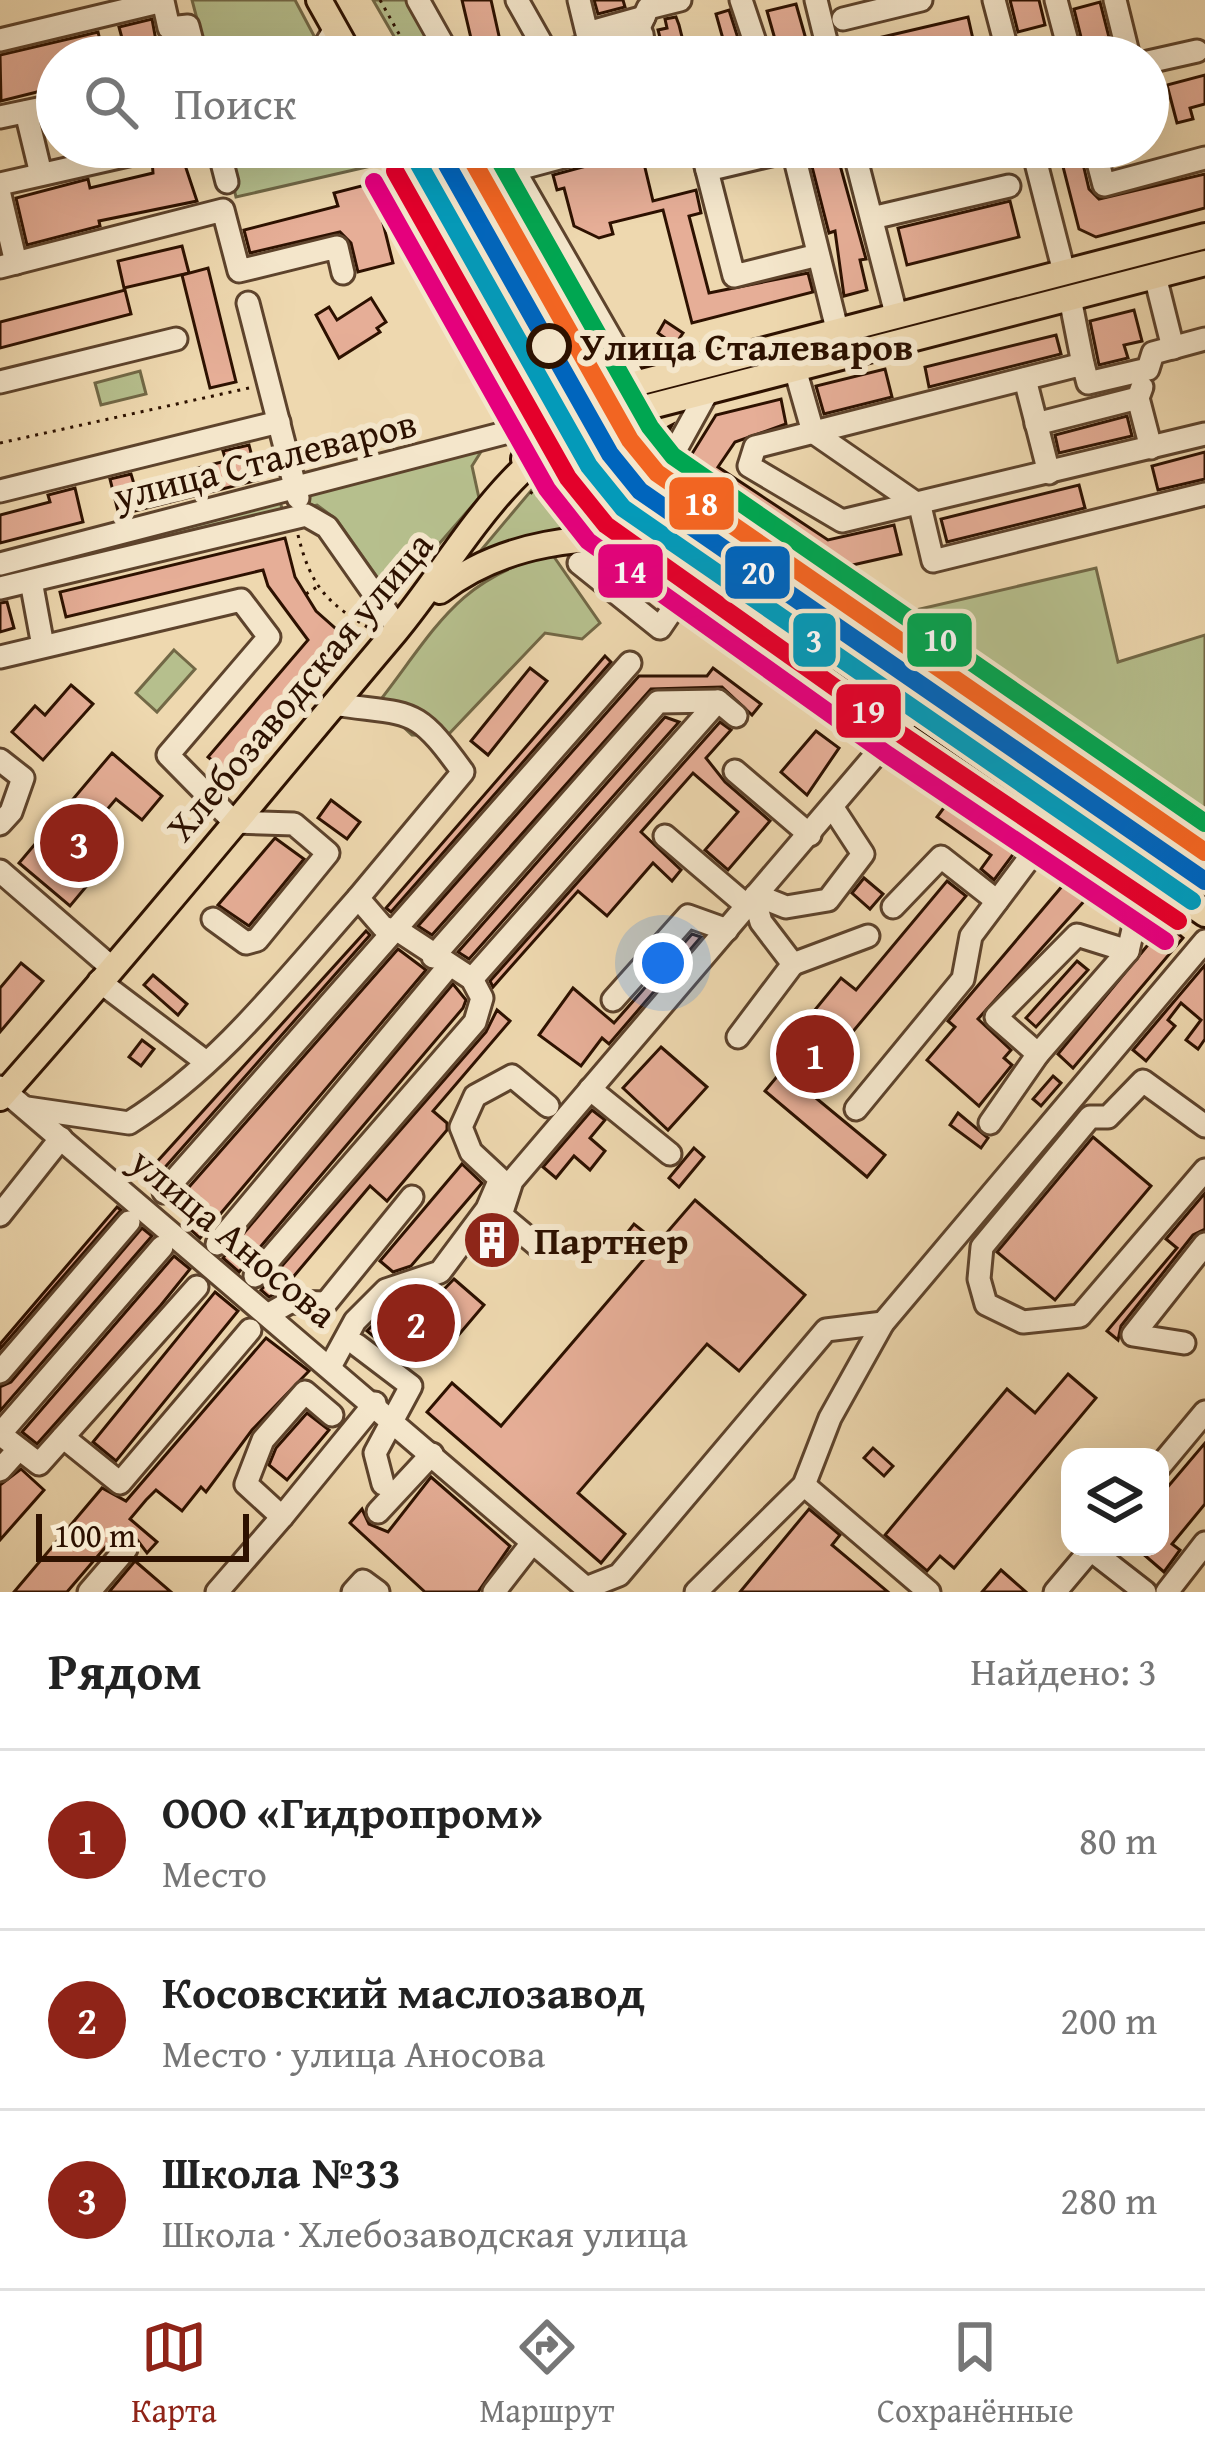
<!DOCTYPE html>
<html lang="ru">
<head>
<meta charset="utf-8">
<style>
	:root { --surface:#fff; --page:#f2f2f2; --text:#222; --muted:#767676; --line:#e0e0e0; --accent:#8f2418 }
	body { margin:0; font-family:"Gentium Book Plus",serif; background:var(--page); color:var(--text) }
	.controls { position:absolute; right:36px; bottom:36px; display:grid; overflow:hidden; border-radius:24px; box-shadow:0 12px 48px #0002 }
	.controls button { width:108px; height:108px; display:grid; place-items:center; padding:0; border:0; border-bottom:3px solid var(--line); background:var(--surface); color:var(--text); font:60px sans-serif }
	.scale { position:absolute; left:36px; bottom:30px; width:213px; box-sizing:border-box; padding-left:12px; border:6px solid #2d1100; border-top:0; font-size:33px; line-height:42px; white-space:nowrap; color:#2d1100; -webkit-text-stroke:9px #f4e6cb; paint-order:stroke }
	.you { position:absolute; left:663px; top:963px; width:42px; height:42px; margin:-30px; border:9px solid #fff; border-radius:50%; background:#1a73e8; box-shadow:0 0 0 18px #1a73e833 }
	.badge { display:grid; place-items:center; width:78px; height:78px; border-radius:50%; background:var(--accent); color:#fff; font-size:39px; font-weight:700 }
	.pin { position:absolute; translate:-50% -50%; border:6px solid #fff; box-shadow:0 3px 12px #0006 }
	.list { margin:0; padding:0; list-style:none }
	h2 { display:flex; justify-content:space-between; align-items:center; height:156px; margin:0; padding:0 48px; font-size:51px }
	h2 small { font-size:39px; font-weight:400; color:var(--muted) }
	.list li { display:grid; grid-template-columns:78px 1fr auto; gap:36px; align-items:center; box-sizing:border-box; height:180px; padding:0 48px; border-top:3px solid var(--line) }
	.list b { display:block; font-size:45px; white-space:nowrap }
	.list p { margin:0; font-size:39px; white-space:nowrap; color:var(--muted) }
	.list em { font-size:39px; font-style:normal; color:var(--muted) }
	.icon { flex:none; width:66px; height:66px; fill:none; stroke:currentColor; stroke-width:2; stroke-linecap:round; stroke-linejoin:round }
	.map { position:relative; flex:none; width:1205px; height:1592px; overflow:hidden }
	.search { position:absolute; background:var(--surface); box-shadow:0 12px 48px #0002; left:36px; right:36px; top:36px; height:132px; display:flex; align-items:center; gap:30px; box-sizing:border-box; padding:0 42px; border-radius:66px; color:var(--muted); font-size:45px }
	.sheet { height:696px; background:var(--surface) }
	nav { display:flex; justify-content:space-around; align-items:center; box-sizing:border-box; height:168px; border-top:3px solid var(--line); background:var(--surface); font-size:33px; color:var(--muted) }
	nav a { display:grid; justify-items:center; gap:6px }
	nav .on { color:var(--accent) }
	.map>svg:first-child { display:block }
</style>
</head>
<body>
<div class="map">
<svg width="1205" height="1592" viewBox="0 0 1205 1592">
	<rect width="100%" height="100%" fill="#eed8af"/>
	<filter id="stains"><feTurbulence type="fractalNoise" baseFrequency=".00167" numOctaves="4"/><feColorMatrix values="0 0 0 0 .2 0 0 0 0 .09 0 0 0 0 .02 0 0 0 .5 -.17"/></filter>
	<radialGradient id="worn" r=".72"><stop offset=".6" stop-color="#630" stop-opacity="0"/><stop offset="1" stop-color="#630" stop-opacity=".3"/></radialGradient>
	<g fill="#b6bf8d" stroke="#726846" stroke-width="3">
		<polygon points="192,0 295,0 320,47 289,57 207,57"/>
		<polygon points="373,0 415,0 447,57 406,57"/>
		<polygon points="224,147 386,147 393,161 236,197"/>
		<polygon points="457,147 498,147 516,177 485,195"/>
		<polygon points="140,371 146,394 101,405 95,383"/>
		<polygon points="484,447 472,466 479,498 392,598 337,520 317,505 304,508 302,492"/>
		<polygon points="554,482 605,527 497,546 472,561 535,486"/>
		<polygon points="280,502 283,511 0,584 0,567"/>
		<path d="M552,554l48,69 -18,16 -37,-6 -98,103 -35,-1 -34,-32c57,-73 79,-125 174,-149z"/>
		<polygon points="1096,568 1118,662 1205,635 1205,863 847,626"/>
		<polygon points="174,650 195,669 157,712 136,693"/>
	</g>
	<g fill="#e6ae97" stroke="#2d1100" stroke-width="3">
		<polygon points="462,0 491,0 501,45 522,40 527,57 499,57 497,46 474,51"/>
		<polygon points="594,0 623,0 625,7 598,14"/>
		<polygon points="1010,0 1039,0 1045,25 1018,32"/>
		<polygon points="1100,2 1114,57 1086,57 1074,9"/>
		<polygon points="796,4 811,57 780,57 767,11"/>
		<polygon points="729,10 744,57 728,57 716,14"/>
		<polygon points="676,17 679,25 687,57 665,57 658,30 667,28 665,19"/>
		<polygon points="968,17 977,57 950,57 948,47 904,57 846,57 844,46"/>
		<polygon points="152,19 159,57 127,57 119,27"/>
		<polygon points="98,32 102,48 57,57 57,87 1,101 0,55"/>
		<polygon points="1205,75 1205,104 1190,108 1193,119 1177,123 1167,85"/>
		<polygon points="151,147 179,147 197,201 99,221 100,226 27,245 16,198 88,179 90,188 153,173"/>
		<polygon points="640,147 653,201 696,190 701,213 689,216 709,293 808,273 813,292 692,323 663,210 610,223 613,234 599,238 574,226 564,188 557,190 553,175 605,161 615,148"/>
		<polygon points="807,147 835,147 866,259 860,260 867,290 844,296 835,231 829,233"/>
		<polygon points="1058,147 1079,147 1089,189 1099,199 1205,174 1205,208 1096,237 1079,229"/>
		<polygon points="373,183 393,263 358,272 351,243 340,232 250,253 244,230 338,206 334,193"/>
		<polygon points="1010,201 1019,237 907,265 898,228"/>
		<polygon points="525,219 545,254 539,257 551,278 599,359 604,357 609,366 577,376 575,369 585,365 521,249 526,247 515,224"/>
		<polygon points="182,246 189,273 124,288 118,261"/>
		<polygon points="208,268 236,382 210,388 182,275"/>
		<polygon points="125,290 131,314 0,348 0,322"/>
		<polygon points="371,298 386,322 377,328 380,332 339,358 316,315 329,307 337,320"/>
		<polygon points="1134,310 1142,341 1124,345 1128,358 1099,365 1090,321"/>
		<polygon points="665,321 683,333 675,345 658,333"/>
		<polygon points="1056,335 1061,354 929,387 925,367"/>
		<polygon points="885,369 892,397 824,414 816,386"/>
		<polygon points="781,399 786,424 735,442 718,467 828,540 894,525 901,554 822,572 732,513 682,470 716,415"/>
		<polygon points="1127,416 1132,436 1059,453 1055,435"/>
		<polygon points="672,425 654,458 640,442"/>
		<polygon points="249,445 258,480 119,515 110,479 131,474 134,484 226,461 223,451"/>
		<polygon points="1205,452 1205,479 1158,490 1152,466"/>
		<polygon points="1079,485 1085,508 947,542 941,519"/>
		<polygon points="75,488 83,522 0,543 0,515 50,502 48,495"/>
		<polygon points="285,538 295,577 316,611 344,636 227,773 208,757 308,640 268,586 263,570 66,617 60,592"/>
		<polygon points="7,602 14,628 0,632 0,603"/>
		<polygon points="605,656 611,662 391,912 386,908"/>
		<polygon points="530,668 547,681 488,755 471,741"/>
		<polygon points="713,668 761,704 752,715 722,687 651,689 432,935 418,926 639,676 707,676"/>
		<polygon points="71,685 93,704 43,760 12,732 35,706 45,715"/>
		<polygon points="665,717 679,722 469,959 458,952"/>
		<polygon points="720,722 731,730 706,758 725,782 770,821 728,870 705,850 738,812 693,773 641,832 681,870 672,881 653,863 607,916 578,891 493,987 490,981"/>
		<polygon points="816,731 839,748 807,795 781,772"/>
		<polygon points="112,753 162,796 142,820 116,799 64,860 90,882 70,906 19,863"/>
		<polygon points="945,790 1023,841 994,880 981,869 991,855 937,817 946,805 938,800"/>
		<polygon points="331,800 360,822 347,839 318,818"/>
		<polygon points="275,838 304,859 249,926 218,905"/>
		<polygon points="1075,871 1095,889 978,1019 1011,1050 1004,1058 1012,1065 979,1106 927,1060 955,1027 948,1021"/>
		<polygon points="864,878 883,894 870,909 852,893"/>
		<polygon points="947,881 966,896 805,1089 885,1155 867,1177 765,1091 824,1020 814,1011 841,978 856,990"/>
		<polygon points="1166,923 1183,938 1073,1068 1058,1054"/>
		<polygon points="366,931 370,935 152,1182 145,1175"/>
		<polygon points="692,934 701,937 609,1044 602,1038 581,1066 539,1035 573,988 614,1023"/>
		<polygon points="398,949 426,970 200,1238 190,1229 196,1222 175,1203"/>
		<polygon points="1077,961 1088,970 1036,1027 1026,1018"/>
		<polygon points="21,963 43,981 0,1032 0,988"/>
		<polygon points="1205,965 1205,1039 1198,1049 1186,1040 1201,1020 1181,1003 1168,1020 1175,1026 1146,1061 1133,1050"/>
		<polygon points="153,975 187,1004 178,1015 144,985"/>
		<polygon points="453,984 466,1000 463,1008 239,1272 223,1258"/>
		<polygon points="497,1010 510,1021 433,1111 447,1123 447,1130 387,1201 370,1186 283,1289 269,1297 261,1290 486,1032"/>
		<polygon points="142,1040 154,1049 141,1066 129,1057"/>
		<polygon points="661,1047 707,1087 668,1130 623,1088"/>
		<polygon points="1053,1076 1061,1083 1041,1106 1033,1099"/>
		<polygon points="592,1110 605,1120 590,1138 605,1151 590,1170 574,1156 556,1178 543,1167"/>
		<polygon points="958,1113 988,1138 981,1148 950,1125"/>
		<polygon points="1093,1137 1151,1186 1055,1300 997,1252"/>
		<polygon points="694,1148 704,1157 679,1187 669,1178"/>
		<polygon points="462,1164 482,1183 411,1266 393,1272 380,1261"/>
		<polygon points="1205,1193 1205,1229 1193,1235 1121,1326 1118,1340 1107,1331 1177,1248 1166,1239"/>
		<polygon points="695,1200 805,1295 739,1371 707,1344 578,1493 625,1534 601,1563 427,1412 452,1383 501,1426 650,1252 627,1233 634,1224 658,1243"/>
		<polygon points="117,1207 121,1210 0,1349 0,1344"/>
		<polygon points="492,1227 512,1244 498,1260 479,1244"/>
		<polygon points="142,1228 152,1236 0,1411 0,1387 11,1382"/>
		<polygon points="174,1256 190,1269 161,1305 37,1444 22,1432"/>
		<polygon points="454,1279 484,1305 439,1358 424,1345 408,1365 367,1331 395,1303 414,1320"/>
		<polygon points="215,1292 238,1311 116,1461 93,1442"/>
		<polygon points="266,1338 309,1371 252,1430 206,1492 201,1487 182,1511 156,1490 146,1500 130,1519 157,1542 147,1553 135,1537 120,1530 67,1592 14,1592 102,1488 126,1501"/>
		<polygon points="1068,1374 1096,1398 954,1568 940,1556 927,1571 885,1535 1007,1389 1035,1413"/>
		<polygon points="307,1413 329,1430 287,1480 269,1465 276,1448"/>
		<polygon points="1205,1443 1205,1504 1172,1544 1180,1550 1164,1572 1135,1547 1160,1547 1160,1496"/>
		<polygon points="873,1448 893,1466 884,1476 864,1458"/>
		<polygon points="21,1469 44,1490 0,1540 0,1485"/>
		<polygon points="431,1477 510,1546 478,1592 425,1592 350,1523 362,1509 369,1524 388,1532"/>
		<polygon points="809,1509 840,1535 832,1545 888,1592 740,1592"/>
		<polygon points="135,1561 171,1592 109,1592"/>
		<polygon points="1001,1570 1026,1592 982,1592"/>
	</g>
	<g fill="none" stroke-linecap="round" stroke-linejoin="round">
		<g stroke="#5d432c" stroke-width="27">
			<g id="minor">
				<polyline points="418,0 450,57"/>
				<polyline points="517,0 548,55 642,34"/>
				<polyline points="579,0 587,33 644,17"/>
				<polyline points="741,0 760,57"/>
				<polyline points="816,0 830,57"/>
				<polyline points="994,0 1009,57"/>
				<polyline points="1056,0 1071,57"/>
				<polyline points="1115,0 1129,57"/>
				<polyline points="843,19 921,0"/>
				<polyline points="0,40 163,1 169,28 188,26 196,57"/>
				<polyline points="318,57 335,29"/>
				<polyline points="649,57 639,28 648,8 680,0"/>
				<polyline points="1148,62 1197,51"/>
				<polyline points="26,112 41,174"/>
				<polyline points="0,117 57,105"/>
				<polyline points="218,147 227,182"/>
				<polyline points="501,147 636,382"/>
				<polyline points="701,147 734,276 818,255"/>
				<polyline points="792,147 837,329"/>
				<polyline points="853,147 896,314"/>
				<polyline points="1032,147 1064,272"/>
				<polyline points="1094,147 1104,185 1205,158"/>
				<polyline points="514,170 600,147"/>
				<polyline points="707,170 792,150"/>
				<polyline points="0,184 137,153 136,147"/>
				<polyline points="0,195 16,263"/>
				<polyline points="872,218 1009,186"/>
				<polyline points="0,267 223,210 239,271 337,247 343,273"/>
				<polyline points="1155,276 1173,348"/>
				<polyline points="1070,298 1083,364"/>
				<polyline points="248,303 298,498"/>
				<polyline points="1205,339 1153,353 1148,369 1088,383 1083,364 755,447 749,466 842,521 1205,434"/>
				<polyline points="795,369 813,432 920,506 933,561 1205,494"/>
				<polyline points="1025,379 1049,473"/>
				<polyline points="0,382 176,339"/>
				<polyline points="1142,387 1138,398 1151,448"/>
				<polyline points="708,391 666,467 668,478 718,516"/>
				<polyline points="1036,424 1138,398"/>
				<polyline points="0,491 279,422"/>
				<polyline points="0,564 547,422"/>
				<polyline points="656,578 679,600 660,628 579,563 623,558 656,578 680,550"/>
				<polyline points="31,581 43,646"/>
				<polyline points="0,588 306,515 327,527 398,628"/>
				<polyline points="711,620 786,670"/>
				<polyline points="742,640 765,609"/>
				<polyline points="0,657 241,600 269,637 168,755 234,822 294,824 328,853 257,940 246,943 213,919"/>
				<polyline points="0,760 23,778 11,812 0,824"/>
				<polyline points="735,771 810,835"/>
				<polyline points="665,836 747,906"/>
				<polyline points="0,871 111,967"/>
				<polyline points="756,895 786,907 828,900 863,854 833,808"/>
				<polyline points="893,907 941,857 997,901"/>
				<polyline points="433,957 658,702 718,701 736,716"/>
				<polyline points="793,964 868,936"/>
				<polyline points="472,979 718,701"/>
				<polyline points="99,981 206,1062"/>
				<polyline points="613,1000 688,916 727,930"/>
				<polyline points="738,1037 793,964 761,922 754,897"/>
				<polyline points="1038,1054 996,1017 1077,935 1128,951"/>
				<polyline points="0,1087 586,1588 619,1575 826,1330 883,1323"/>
				<polyline points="590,1089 670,1154"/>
				<path d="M27,1108l102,15c91,-57 158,-145 229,-225"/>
				<polyline points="856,1109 963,979 971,936 1061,816"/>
				<polyline points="990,1123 1038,1054 1128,951 1135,921 1162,885"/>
				<polyline points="1205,1126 1143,1081 1108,1117 1090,1117 982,1247 979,1279 986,1304 1023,1322 1080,1316 1205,1170"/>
				<polyline points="164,1192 630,663"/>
				<polyline points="0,1215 61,1138"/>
				<polyline points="217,1244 448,967"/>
				<polyline points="538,1246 501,1215 512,1181 913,711"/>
				<path d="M255,1276l220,-254 7,-24 -10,-19 -70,-46 -19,-6 -25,-29 105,-126c-49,-68 -50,-56 -130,-68"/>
				<polyline points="269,1314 290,1302 326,1303 412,1197"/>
				<polyline points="1184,1343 1133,1335 1205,1244"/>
				<polyline points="357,1345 411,1386 375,1453 383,1484"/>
				<polyline points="331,1365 355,1321 386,1290 440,1272 487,1209 500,1179 471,1152 461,1127 475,1096 512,1076 548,1106"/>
				<polyline points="0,1372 129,1222"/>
				<polyline points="332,1415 305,1392 263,1440 246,1484 282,1517 375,1403"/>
				<polyline points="0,1434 39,1464 197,1287"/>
				<polyline points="0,1434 162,1247"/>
				<polyline points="63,1437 120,1483 250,1330"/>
				<polyline points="1160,1466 1205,1412"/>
				<polyline points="0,1470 18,1450"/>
				<polyline points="804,1485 929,1592"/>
				<polyline points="378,1512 432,1454"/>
				<polyline points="1091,1550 1145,1592"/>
				<polyline points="89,1592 126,1549"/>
				<polyline points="217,1592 282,1517"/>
				<polyline points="353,1592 363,1581 378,1592"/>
				<polyline points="494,1592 532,1543"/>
				<polyline points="696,1592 804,1485 830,1418 883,1323 1205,941"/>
				<polyline points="1055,1592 1093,1547"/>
				<polyline points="1167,1592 1205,1543"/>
			</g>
		</g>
		<g stroke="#2d1100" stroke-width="30">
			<g id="major">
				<polyline points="319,0 351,57"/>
				<polyline points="401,147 538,393 616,502 1205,914"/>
				<polyline points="524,459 547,422 607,391 1205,236"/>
				<path d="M440,591c62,-48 147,-60 223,-47"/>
				<path d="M0,1098c135,-152 264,-311 395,-466 62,-74 111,-178 206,-213l604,-156"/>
			</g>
		</g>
		<g stroke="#2d1100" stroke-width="3" stroke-dasharray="3 6" stroke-linecap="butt">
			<polyline points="380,0 412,57"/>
			<polyline points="464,147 490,161"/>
			<polyline points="0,443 249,388"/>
			<polyline points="530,492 542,499"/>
			<path d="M298,535c13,53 30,69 76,96"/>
			<polyline points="306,594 317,587"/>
		</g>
		<use href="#minor" stroke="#f4e6cb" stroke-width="21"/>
		<use href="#major" stroke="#eed8af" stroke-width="24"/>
		<g stroke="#f4e6cb" stroke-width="27">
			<polyline id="tram-1" points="437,147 610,454 640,491 1205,881"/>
		</g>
		<g stroke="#f4e6cb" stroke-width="27">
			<polyline id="tram-2" points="416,159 589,466 623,508 1192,901"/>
		</g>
		<g stroke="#f4e6cb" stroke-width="27">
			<polyline id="tram-3" points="465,147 630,440 657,473 1205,852"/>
		</g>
		<g stroke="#f4e6cb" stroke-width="27">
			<polyline id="tram-4" points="395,171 568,478 606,525 902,735 1178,921"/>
		</g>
		<g stroke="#f4e6cb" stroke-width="27">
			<polyline id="tram-5" points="492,147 650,427 673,456 1205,823"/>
		</g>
		<g stroke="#f4e6cb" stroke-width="27">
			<polyline id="tram-6" points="374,182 547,489 588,541 888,755 1165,941"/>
		</g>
		<use href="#tram-1" stroke="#0065bd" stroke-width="18"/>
		<use href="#tram-2" stroke="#049ab9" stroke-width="18"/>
		<use href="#tram-3" stroke="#f26522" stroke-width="18"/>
		<use href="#tram-4" stroke="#e4002b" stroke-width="18"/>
		<use href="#tram-5" stroke="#00a651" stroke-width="18"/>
		<use href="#tram-6" stroke="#e5007d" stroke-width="18"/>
	</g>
	<defs>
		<g id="building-disc" transform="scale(3)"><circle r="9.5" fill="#8f2418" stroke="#f4e6cb"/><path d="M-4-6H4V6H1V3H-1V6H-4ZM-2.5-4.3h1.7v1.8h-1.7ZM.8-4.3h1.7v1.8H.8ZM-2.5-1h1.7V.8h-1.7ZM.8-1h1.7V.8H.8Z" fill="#fff"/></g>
	</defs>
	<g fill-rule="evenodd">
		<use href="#building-disc" x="492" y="1240"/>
	</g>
	<circle fill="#f4e6cb" stroke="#2d1100" stroke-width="6" cx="549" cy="346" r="20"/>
	<g text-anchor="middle" stroke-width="12" stroke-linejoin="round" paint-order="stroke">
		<g font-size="39" font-weight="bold" fill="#2d1100" stroke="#f4e6cb" text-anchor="start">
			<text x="580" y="360">Улица Сталеваров</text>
		</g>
		<g font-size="39" fill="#2d1100" stroke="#f4e6cb">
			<text transform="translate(265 459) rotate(-14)" y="14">улица Сталеваров</text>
			<text transform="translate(299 686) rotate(-50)" y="14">Хлебозаводская улица</text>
			<text transform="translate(234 1237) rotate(40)" y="14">улица Аносова</text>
		</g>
		<g font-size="39" font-weight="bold" fill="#2d1100" stroke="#f4e6cb" text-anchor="start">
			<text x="534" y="1254">Партнер</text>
		</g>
	</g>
	<g stroke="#f4e6cb" stroke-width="4.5">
		<rect x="667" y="475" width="69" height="57" rx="12" fill="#f26522"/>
		<rect x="596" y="542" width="69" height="58" rx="12" fill="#e5007d"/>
		<rect x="723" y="544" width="69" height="57" rx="12" fill="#0065bd"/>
		<rect x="905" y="611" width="69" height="58" rx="12" fill="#00a651"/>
		<rect x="791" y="611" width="47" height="58" rx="12" fill="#049ab9"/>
		<rect x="834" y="682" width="69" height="58" rx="12" fill="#e4002b"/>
	</g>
	<g font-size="33" text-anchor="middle" font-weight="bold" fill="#fff">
		<text x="701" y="515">18</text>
		<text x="630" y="583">14</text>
		<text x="758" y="584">20</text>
		<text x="940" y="651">10</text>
		<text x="814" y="652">3</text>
		<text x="868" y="723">19</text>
	</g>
	<rect width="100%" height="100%" filter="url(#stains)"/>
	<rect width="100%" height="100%" fill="url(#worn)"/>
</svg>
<div class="controls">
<button><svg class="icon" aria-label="layers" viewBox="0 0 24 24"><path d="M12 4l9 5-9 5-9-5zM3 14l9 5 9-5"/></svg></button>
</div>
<div class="scale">100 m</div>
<div class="you"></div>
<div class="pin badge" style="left:815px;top:1054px">1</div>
<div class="pin badge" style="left:416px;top:1323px">2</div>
<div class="pin badge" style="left:79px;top:843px">3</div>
<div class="search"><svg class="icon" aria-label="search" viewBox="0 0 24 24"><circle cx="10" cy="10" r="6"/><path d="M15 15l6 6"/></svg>Поиск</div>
</div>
<section class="sheet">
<h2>Рядом<small>Найдено: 3</small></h2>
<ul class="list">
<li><span class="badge">1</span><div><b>ООО «Гидропром»</b><p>Место</p></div><em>80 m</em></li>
<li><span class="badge">2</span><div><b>Косовский маслозавод</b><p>Место · улица Аносова</p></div><em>200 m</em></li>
<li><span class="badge">3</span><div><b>Школа №33</b><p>Школа · Хлебозаводская улица</p></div><em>280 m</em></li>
</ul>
</section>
<nav>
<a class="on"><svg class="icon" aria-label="map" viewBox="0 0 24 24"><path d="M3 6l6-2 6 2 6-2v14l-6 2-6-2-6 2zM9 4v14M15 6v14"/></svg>Карта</a>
<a><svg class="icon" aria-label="directions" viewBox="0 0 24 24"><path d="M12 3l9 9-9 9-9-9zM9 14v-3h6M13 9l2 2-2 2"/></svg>Маршрут</a>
<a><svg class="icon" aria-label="saved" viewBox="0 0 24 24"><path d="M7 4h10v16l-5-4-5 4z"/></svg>Сохранённые</a>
</nav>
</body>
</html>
